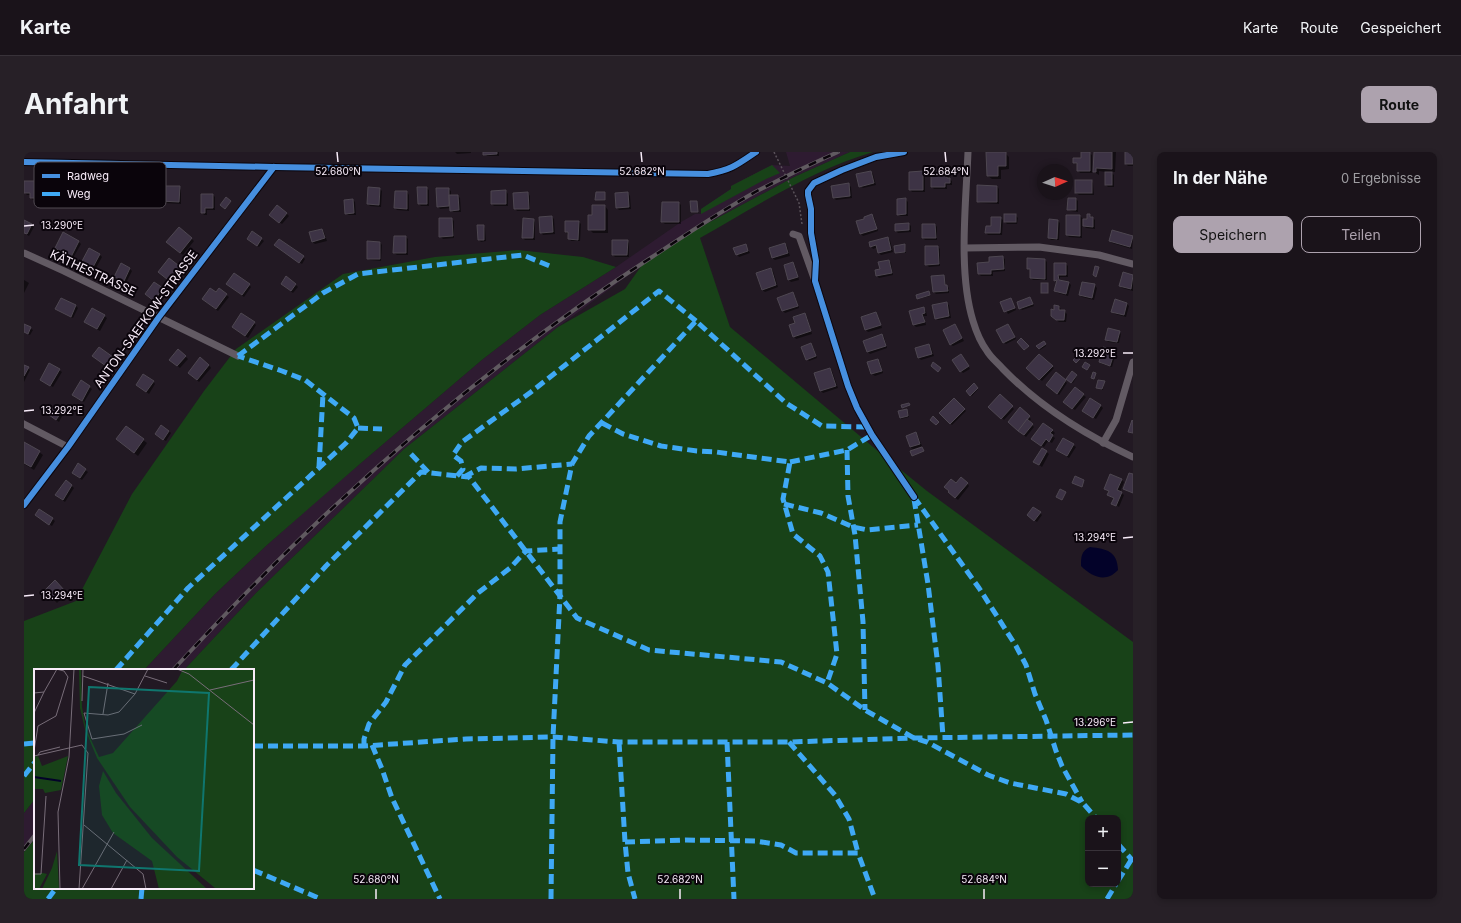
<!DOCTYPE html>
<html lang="de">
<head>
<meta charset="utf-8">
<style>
	:root { --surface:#1a131a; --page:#272027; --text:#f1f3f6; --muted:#9f9ea2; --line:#383239; --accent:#ada2ae }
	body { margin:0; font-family:Inter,sans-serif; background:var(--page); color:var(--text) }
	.controls { position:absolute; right:12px; bottom:12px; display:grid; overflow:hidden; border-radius:8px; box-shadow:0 2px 6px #0003 }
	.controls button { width:36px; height:36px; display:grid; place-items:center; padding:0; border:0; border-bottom:1px solid var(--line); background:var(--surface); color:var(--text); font:20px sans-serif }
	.compass { position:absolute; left:1013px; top:12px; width:36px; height:36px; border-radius:50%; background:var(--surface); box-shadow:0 2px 6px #0003; rotate:87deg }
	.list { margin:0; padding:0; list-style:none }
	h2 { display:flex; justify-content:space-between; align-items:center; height:52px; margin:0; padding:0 16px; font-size:17px }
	h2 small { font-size:13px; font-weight:400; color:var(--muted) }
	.actions { display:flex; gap:8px; padding:12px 16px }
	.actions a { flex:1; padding:9px 0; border:1px solid var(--accent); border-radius:8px; text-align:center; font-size:14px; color:var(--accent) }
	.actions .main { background:var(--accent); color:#111 }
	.map { position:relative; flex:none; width:1109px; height:747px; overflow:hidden; border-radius:8px }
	header { display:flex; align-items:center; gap:24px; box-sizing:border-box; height:56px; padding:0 20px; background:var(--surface); border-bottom:1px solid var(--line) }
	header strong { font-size:19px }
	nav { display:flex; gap:22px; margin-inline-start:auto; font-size:14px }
	.intro { display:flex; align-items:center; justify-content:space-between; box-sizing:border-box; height:96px; padding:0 24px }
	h1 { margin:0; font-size:28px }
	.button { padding:10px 18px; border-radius:8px; background:var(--accent); color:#111; font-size:14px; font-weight:700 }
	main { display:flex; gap:24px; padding:0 24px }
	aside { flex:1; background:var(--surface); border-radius:8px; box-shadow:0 2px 6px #0003 }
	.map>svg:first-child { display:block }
</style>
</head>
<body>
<header>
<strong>Karte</strong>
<nav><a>Karte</a><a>Route</a><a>Gespeichert</a></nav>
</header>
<div class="intro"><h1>Anfahrt</h1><a class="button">Route</a></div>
<main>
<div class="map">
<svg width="1109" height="747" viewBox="0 0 1109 747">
	<rect width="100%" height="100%" fill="#221923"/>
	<g fill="#2e1b31">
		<polygon points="762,0 826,0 770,25 671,78 618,113 534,175 380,297 232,441 160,518 120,518 191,442 243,393 297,345 459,207 516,163 592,115 657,70 671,62 677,62 677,57 707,37 707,34 748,13 766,14"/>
		<polygon points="11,647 11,687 0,700 0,661"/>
	</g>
	<g fill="#184218" fill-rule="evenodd">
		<path d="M826,0h23c-59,17 -120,56 -173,86l30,89 155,130 42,34 206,151v257h-1109v-47l11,-13v49h218v-218h-69l72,-77 148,-144 154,-122 67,-38 17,-24 53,-35 99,-53zM1064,666h30v66h-30z"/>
		<polygon points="748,13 756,21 742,27 677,62 677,57 707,37 707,34"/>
		<polygon points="494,98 559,105 592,115 516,163 459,207 337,311 243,393 191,442 120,518 11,518 11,647 0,661 0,469 52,449 108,342 180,239 212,197 319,122 411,105"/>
	</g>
	<path fill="#030229" d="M1066,395c17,2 27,4 28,23 -12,13 -26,7 -37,-4 0,-9 0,-15 9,-19z"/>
	<g fill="#0007">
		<polygon points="431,0 447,0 447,1 433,2"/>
		<polygon points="460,0 475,0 475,4 463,4"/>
		<polygon points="1079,0 1092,0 1091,20 1087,20 1090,23 1090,35 1084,35 1082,33 1082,20 1075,19 1075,23 1070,20"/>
		<polygon points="1102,0 1109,0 1109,14 1104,14 1102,12"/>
		<polygon points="981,1 985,5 985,17 977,18 977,27 968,27 964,24"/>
		<polygon points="1065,1 1068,3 1068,21 1056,21 1054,18 1054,13 1050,11 1058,7"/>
		<polygon points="922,18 925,20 925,27 928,29 928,33 923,33 923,37 910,37 908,35"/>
		<polygon points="847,20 849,22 852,33 839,36 836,34"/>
		<polygon points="898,20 901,23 901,40 888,40 886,37"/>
		<polygon points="1067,29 1069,31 1070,43 1055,43 1052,41"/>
		<polygon points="1,30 18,30 20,32 20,48 9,48 7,46 7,43 3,43 1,41"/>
		<polygon points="825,33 827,35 828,46 812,48 810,46"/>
		<polygon points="973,34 975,37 975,52 956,51 954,49"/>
		<polygon points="155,35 157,38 157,52 140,51 137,49"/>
		<polygon points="402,36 405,38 405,54 397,54 395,52"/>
		<polygon points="356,37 358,39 357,55 346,54 344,52"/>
		<polygon points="424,37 427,39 427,44 434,44 436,46 437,60 429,60 427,56 416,57 414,54"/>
		<polygon points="482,39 484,42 484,54 470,54 468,52 468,40"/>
		<polygon points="383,40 385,43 385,59 373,58 371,56"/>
		<polygon points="504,41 506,44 506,59 493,59 491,56"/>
		<polygon points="581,41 581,49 572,48"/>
		<polygon points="604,41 606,44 607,57 595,58 593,56"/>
		<polygon points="178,43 189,43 191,45 191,58 183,58 183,63 180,63 178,60"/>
		<polygon points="1052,47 1054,49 1054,60 1047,59 1044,57"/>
		<polygon points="329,48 331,50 332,63 324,63 322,61"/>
		<polygon points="882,48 884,50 884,64 876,64 874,62"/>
		<polygon points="655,51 657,53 657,72 641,72 638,70"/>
		<polygon points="581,54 584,58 584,81 569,81 565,77 569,64"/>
		<polygon points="262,61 265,64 258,72 249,65"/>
		<polygon points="848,63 850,65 854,79 839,84 837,82 841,67"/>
		<polygon points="991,63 994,66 993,72 983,72 981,70"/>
		<polygon points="1066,63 1071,68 1071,77 1062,76 1060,74"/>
		<polygon points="1056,64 1058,66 1058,86 1045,85 1043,83"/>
		<polygon points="528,65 530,67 531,82 519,83 517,80"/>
		<polygon points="976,66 979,68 978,83 964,83 962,81"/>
		<polygon points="428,67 430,69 430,86 419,87 416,84"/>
		<polygon points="509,68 511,70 511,88 501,88 499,86"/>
		<polygon points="1026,68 1034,69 1036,71 1035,88 1027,88 1025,86"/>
		<polygon points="0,69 10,75 5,84 0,81"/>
		<polygon points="555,70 557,72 556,89 547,89 542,80"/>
		<polygon points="885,72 887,74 887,80 874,81 872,79"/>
		<polygon points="911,72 913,75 913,88 901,88 899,86 899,73"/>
		<polygon points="459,74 461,76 462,89 457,90 454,87"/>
		<polygon points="155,76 170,89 159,103 146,92"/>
		<polygon points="298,78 300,80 303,89 291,92 288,90"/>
		<polygon points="228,80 240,89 235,95 226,89"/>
		<polygon points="371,85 382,85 384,87 384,103 373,103 370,101"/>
		<polygon points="1109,85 1108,97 1088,91 1086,89"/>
		<polygon points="864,86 866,88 869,100 857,103 855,101 854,95 849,97 847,94"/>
		<polygon points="54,89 57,92 49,106 32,96"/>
		<polygon points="603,89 605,91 605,105 591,105 589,103"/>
		<polygon points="356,90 358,93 357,109 346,108 344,106"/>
		<polygon points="761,92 763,94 766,104 751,108 748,106"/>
		<polygon points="721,93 726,101 715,105 713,102"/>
		<polygon points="881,94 882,101 872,101"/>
		<polygon points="914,95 916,97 916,114 905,115 902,112"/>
		<polygon points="254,96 279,105 281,107 278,112"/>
		<polygon points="76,103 78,105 71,118 58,111"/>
		<polygon points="978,105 981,107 981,119 969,120 969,124 957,124 955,122 954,112 966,111"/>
		<polygon points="1021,108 1023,110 1023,128 1009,128 1007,126 1007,119 1004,116"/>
		<polygon points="865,109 867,111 869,123 855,126 853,124"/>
		<polygon points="769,111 771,114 775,128 767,130 765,128"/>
		<polygon points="1031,112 1042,112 1044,114 1044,125 1036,125 1036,129 1045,131 1047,133 1044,144 1034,141 1031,139 1033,131 1031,128"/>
		<polygon points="106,117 108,119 102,131 91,125"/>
		<polygon points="158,117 160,120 150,132 138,122"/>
		<polygon points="746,117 749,119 754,135 741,140 738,138"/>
		<polygon points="1100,121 1109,124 1109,139 1098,136 1096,133"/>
		<polygon points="919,124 922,138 921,125 922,133 925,136 925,141 912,142 910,140"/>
		<polygon points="0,128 5,131 0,141"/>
		<polygon points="271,132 274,135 269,141 260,134"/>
		<polygon points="225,133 227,135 220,145 206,134"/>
		<polygon points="1070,133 1073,136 1070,148 1058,145 1056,143"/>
		<polygon points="138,137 140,139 133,150 125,144"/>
		<polygon points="195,138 205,145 194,159 181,149 192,142"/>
		<polygon points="769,141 771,144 775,156 761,161 758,158"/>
		<polygon points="906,141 906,144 894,147 893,144"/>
		<polygon points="1006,146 1010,154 998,158 996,156"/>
		<polygon points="987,147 992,158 984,162 978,151"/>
		<polygon points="922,151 925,153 927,166 914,168 912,166"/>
		<polygon points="1103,152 1105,154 1102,165 1091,162 1088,159"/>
		<polygon points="52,154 54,156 49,166 32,157"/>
		<polygon points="1035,155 1037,157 1037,159 1040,159 1043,162 1042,170 1035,170 1030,166 1031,159"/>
		<polygon points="899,157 902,159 903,164 900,164 902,173 892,175 890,173 886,160"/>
		<polygon points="852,161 854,164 858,176 844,180 842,178 838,166"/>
		<polygon points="781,163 783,165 788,182 772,187 770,184 772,172"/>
		<polygon points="80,164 83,166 76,179 61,170"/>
		<polygon points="230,171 232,173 224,186 211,177"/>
		<polygon points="0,173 9,178 6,183 0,180"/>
		<polygon points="931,173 940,189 929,194 926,192"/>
		<polygon points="984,173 992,187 982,192 979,190"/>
		<polygon points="1095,180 1097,182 1095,191 1084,190 1082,187"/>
		<polygon points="857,183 860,185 863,196 846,202 844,200 840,189"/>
		<polygon points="1020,190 1022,194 1016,198 1014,194"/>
		<polygon points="787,192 789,195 793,206 785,209 783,207"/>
		<polygon points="905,193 907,195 910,204 897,208 895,206"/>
		<polygon points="1090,199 1092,201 1088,215 1078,212 1076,210"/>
		<polygon points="1015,203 1030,216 1018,229 1003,216"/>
		<polygon points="161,204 164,207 156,216 149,210"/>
		<polygon points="88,205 90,208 84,216 72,206"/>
		<polygon points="939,205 946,217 939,221 937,219"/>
		<polygon points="854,208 856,210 859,221 851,224 848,222 845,210"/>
		<polygon points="185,213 187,216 175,230 167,223"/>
		<polygon points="0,214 6,218 0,230"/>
		<polygon points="806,217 808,219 814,236 799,241 797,239 791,222"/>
		<polygon points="35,218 38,220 29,235 17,228"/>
		<polygon points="1048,221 1053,224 1049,231 1044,227"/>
		<polygon points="129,229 131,232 125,242 113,233"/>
		<polygon points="1041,229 1043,231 1035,243 1025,235"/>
		<polygon points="57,230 68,237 60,250 51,245"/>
		<polygon points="1080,230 1079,238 1074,236"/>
		<polygon points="950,233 954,237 948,244 943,239"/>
		<polygon points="1059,243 1062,245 1051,258 1043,252"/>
		<polygon points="976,244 990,257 980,268 966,255"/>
		<polygon points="930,247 942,259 928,273 916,261"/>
		<polygon points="1076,253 1079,256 1072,267 1062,261"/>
		<polygon points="996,257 1007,267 1005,270 1010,275 1002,285 988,272"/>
		<polygon points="883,259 885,265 877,267 875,260"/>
		<polygon points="37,260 39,262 35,270 26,263"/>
		<polygon points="1028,278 1031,281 1028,284 1031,286 1028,291 1024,289 1020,295 1011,289"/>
		<polygon points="145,279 147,281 142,289 134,284"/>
		<polygon points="892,281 894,284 898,294 889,297 886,295"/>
		<polygon points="93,287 119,288 123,291 114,304"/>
		<polygon points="0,291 15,300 19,303 10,318 0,312"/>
		<polygon points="1049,293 1052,295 1045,306 1033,298"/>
		<polygon points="1018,297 1025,302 1018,315 1011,310"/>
		<polygon points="61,318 64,320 58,328 51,323"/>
		<polygon points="1098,328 1100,330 1096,340 1100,343 1095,355 1089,351 1090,347 1084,343 1086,340 1081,337"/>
		<polygon points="42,329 50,336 41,350 34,345"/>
		<polygon points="943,331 945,334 934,348 927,342 932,332"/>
		<polygon points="16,358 31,369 28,374 15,366"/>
		<polygon points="1016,361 1018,363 1013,370 1006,365"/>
		<polygon points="31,430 42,442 33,451 21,439"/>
	</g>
	<g fill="#3d3345" stroke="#4e4751">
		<polygon points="459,0 473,0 473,2 459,3"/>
		<polygon points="962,0 982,0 982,14 974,14 974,24 963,24"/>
		<polygon points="1057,0 1066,0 1066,19 1053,19 1053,11 1049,11 1049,6 1057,6"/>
		<polygon points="1070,0 1088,0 1088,17 1072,16 1072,20 1069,20"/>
		<rect x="1101" y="0" width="8" height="12"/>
		<polygon points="907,17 923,17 923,26 926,26 926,31 921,31 921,35 907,35"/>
		<polygon points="847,19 850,31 835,35 832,22"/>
		<polygon points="899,19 899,38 885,38 885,20"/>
		<rect x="1081" y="20" width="7" height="13"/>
		<rect x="1051" y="28" width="17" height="13"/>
		<polygon points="0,29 18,29 19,46 6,46 6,41 0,41"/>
		<polygon points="825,31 826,44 809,46 807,34"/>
		<polygon points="953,33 973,34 973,50 953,50"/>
		<polygon points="137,34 156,34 155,50 136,49"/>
		<polygon points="344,35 356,36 355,53 343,52"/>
		<polygon points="393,35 403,35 403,52 394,52"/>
		<polygon points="412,36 425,36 425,54 413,55"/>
		<polygon points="482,38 482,52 467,52 467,39"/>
		<polygon points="371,39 383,39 383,57 370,56"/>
		<polygon points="504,40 505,57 490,57 489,41"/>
		<polygon points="572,40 581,40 581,48 571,48"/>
		<polygon points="604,40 605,55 592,56 591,41"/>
		<polygon points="177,42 189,42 189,56 181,56 181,61 177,61"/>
		<polygon points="425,43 434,43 435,58 426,59"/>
		<polygon points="202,45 207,49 201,57 196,53"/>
		<polygon points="882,46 882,62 873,63 873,47"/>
		<polygon points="1044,46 1052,46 1052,58 1043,58"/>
		<polygon points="329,47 330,61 321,62 320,48"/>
		<polygon points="666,49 673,49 674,60 667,60"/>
		<polygon points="638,50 655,50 655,70 637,70"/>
		<polygon points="253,53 263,61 255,71 245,63"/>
		<polygon points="568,53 581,53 581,78 564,78 564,63 568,63"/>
		<polygon points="848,62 853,77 836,82 832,69 840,67 840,65"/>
		<rect x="980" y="62" width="12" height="8"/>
		<polygon points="1063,62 1066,62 1066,65 1069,65 1069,75 1059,74 1059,67 1063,67"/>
		<polygon points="1042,63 1056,63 1056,84 1042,83"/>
		<polygon points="528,64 529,80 516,81 515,65"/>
		<polygon points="967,65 977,65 976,81 961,81 962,74 967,74"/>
		<polygon points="415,66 428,66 429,84 415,85"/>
		<polygon points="499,66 510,67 509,86 498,86"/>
		<polygon points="1025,67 1034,68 1033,87 1024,86"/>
		<polygon points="0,68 8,72 3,82 0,81"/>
		<polygon points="541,69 555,69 554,88 544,87 544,80 541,80"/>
		<polygon points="885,71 885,78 871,79 871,72"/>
		<polygon points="898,72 911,72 912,86 898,86"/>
		<polygon points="453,73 460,73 460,88 454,88"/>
		<polygon points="155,75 168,86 156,101 142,90"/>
		<polygon points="298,77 301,86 288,90 285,80"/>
		<polygon points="1088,78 1109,84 1106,95 1085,89"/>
		<polygon points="228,79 238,86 233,94 223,87"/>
		<polygon points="39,80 55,89 47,105 31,96"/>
		<polygon points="370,84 382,84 382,101 369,101"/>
		<polygon points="864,85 867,98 854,101 852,93 846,95 845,90"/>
		<polygon points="255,87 280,104 275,111 250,93"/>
		<polygon points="588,88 604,88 603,103 588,103"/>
		<polygon points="343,89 356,90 356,107 343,107"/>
		<polygon points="761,91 764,101 748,106 745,96"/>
		<polygon points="722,92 724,99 712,103 709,96"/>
		<polygon points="881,92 881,100 871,101 870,94"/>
		<polygon points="901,94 914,94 915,112 901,113"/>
		<polygon points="65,96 76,102 68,117 57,111"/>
		<polygon points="979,104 980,117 967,118 967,122 954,122 953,111 965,110 965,105"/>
		<polygon points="145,106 159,117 148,131 134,120"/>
		<polygon points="1003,106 1021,107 1021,127 1006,126 1006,117 1003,117"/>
		<polygon points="865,108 868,121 852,124 851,118 856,117 854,110"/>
		<polygon points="769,110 774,125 764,128 760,113"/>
		<polygon points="97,111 106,116 100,129 90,125"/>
		<polygon points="1030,111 1042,111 1042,123 1034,123 1035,128 1045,130 1042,142 1030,139 1033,128 1030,129"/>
		<polygon points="1071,114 1075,115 1072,125 1069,123"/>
		<polygon points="747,116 752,133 738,138 732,121"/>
		<polygon points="1099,120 1109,123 1107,137 1095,134"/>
		<polygon points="210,121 226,132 218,143 202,132"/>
		<polygon points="920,123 921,133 923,133 924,139 909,140 907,124"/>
		<polygon points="262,124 272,132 267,139 257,132"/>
		<polygon points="130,130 139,136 130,149 121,142"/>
		<polygon points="1058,130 1071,132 1068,146 1055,143"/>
		<rect x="1017" y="131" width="7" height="10"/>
		<polygon points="186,136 192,140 195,136 203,142 192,157 178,147"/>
		<polygon points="905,139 906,143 893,147 892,143"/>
		<polygon points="769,140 774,154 758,159 753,146"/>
		<polygon points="1006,145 1009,152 995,157 993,150"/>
		<polygon points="37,146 52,153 47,165 31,157"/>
		<polygon points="987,146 991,156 980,160 976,150"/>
		<polygon points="1091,147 1103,151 1100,163 1087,160"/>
		<polygon points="923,150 925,164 911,167 908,153"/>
		<polygon points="1030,153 1035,154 1035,158 1041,158 1040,168 1032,168 1027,164 1027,157 1030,158"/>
		<polygon points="900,155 901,161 898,162 901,170 889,173 885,159"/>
		<polygon points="68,156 81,163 73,177 60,170"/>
		<polygon points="852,160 857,173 841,178 837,165"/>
		<polygon points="217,161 231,170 221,184 208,175"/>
		<polygon points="781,161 787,179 769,185 765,173 771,171 769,165"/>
		<polygon points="0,172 7,175 4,182 0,180"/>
		<polygon points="931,172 938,186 926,193 919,178"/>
		<polygon points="984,172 991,185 979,191 972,178"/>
		<polygon points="1084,176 1096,179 1093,190 1081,188"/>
		<polygon points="858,182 862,194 843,200 839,189"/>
		<polygon points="997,186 1005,194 1000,198 993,190"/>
		<polygon points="1020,189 1022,192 1015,197 1012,194"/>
		<polygon points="787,191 792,204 782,208 777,195"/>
		<polygon points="905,192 908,202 894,206 891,196"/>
		<polygon points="75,195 89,205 82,214 68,204"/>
		<polygon points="1079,195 1091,198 1086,214 1075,210"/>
		<polygon points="154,197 162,204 153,214 145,208"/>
		<polygon points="937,202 945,214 936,220 928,208"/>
		<polygon points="1015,202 1029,214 1015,228 1002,216"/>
		<polygon points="1053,204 1056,207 1052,211 1049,208"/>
		<polygon points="176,205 185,213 173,228 164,221"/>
		<polygon points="854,207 858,219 847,222 843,210"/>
		<polygon points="909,210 917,216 914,220 907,214"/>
		<polygon points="1061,210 1066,213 1063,218 1058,215"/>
		<polygon points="25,211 36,217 26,234 16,228"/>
		<polygon points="0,213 5,215 0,224"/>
		<polygon points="806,216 812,234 796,239 790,221"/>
		<polygon points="1048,219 1053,223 1047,231 1042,227"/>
		<polygon points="1032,220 1042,228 1033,242 1022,233"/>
		<polygon points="1069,220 1072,221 1070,227 1067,226"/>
		<polygon points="119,222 130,229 122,240 112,233"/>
		<polygon points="57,228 66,234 58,249 48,243"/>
		<polygon points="1074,228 1081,229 1078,237 1072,236"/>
		<polygon points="950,231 954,236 946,244 942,239"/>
		<polygon points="1051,235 1060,242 1048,257 1039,250"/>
		<polygon points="976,242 989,254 977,267 964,255"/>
		<polygon points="930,246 941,257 926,272 915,261"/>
		<polygon points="1066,246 1077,253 1069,266 1058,259"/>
		<polygon points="885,251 886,253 878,256 877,253"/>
		<polygon points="30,254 38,259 32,268 25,263"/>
		<polygon points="996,255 1006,264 994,279 984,270"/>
		<polygon points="883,257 884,264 876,266 874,259"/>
		<polygon points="909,264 915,270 912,273 906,268"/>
		<polygon points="1003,267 1009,272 1000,283 994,279"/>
		<polygon points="1108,268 1109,269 1109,281 1104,280"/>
		<polygon points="1019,271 1029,278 1026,281 1029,283 1025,290 1022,287 1017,294 1007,287"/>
		<polygon points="137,273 145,279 139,288 131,282"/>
		<polygon points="102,274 120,287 110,301 92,287"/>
		<polygon points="892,280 896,292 886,295 882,284"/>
		<polygon points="1039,286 1050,292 1043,304 1032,298"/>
		<polygon points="0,290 16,299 7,315 0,311"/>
		<polygon points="898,295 900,299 888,304 886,299"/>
		<polygon points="1018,296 1023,299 1015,313 1009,310"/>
		<polygon points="54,311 62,317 56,326 48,321"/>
		<polygon points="1105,321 1109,322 1109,341 1099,337"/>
		<polygon points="1086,322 1098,327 1093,338 1098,340 1092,354 1087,352 1090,346 1083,343 1085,339 1080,337"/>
		<polygon points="1051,324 1060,328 1058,335 1048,331"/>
		<polygon points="937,325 944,331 931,346 924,340 925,339 920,335 927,327 932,331"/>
		<polygon points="42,328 48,333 39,348 31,343"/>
		<polygon points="1036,337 1042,340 1038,348 1032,345"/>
		<polygon points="1009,355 1017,360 1010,369 1003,363"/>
		<polygon points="15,357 29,366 25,373 11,363"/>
		<polygon points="31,428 41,439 30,449 20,439"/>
	</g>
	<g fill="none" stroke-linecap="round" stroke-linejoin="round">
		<polyline stroke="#595159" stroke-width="1.5" stroke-dasharray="2 2" stroke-linecap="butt" points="750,0 775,51 778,72"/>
		<g stroke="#625a63" stroke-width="7">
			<polyline points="880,0 852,5 818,18 790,31 784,39 784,43 787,57 787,81 792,109 791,129 824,234 833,256 848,283 890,345"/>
			<path d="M944,0c-2,52 -10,120 5,169 3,10 8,22 14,30 4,7 11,12 16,18 37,38 82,66 130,88"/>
			<path d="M0,10l250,5 434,7c23,-4 29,-9 48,-22"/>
			<polyline points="769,82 775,84 790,126"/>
			<polyline points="941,96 1015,95 1075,103 1109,112"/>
			<polyline points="0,101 40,119 214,204"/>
			<polyline points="0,272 44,295"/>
			<polyline points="1079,291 1092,268 1109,210"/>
			<polyline points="0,353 44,295 135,165 250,15"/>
		</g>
		<g stroke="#605a60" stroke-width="4">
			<g id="rail">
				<path d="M149,518c49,-53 99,-105 152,-155 101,-95 211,-183 327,-258 35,-23 69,-46 105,-66 27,-14 54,-27 81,-39"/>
				<polyline points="0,697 11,683"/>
			</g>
		</g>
		<use href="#rail" stroke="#0a040b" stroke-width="2.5" stroke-dasharray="8" stroke-linecap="butt"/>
		<g stroke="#3fa9f5" stroke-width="5" stroke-dasharray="10 5" stroke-linecap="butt">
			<polyline points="214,204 299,141 334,122 499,103 528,115"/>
			<polyline points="578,271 599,282 637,294 673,299 692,300 766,310 759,347 769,382 796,404 804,420 813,502 803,531"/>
			<polyline points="334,276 358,277"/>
			<polyline points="823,298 824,344 831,383 839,470 841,558"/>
			<polyline points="387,302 405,321"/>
			<polyline points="766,310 823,298 848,283"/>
			<polyline points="295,315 299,242"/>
			<polyline points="433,324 439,317 437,309 429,303 438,290 507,240 635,139 672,169"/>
			<polyline points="440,325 457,316 492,317 548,312"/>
			<polyline points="890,345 955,436 992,494 1002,513 1011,542 1022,568 1032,599 1038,614 1058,650"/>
			<polyline points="890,347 904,432 914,514 919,585"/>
			<polyline points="760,352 797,361 829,375 844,378 894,373"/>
			<polyline points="92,518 164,436 322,291 334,276 330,266 281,228 258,219 214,204"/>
			<polyline points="207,518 302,414 397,320 445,325 553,466 625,498 757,510 803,531 841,558 890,586 903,590 964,623 986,631 1042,642 1059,651 1072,666"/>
			<polyline points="595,590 601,690 604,721 611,747"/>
			<polyline points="703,590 710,747"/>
			<polyline points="765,590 811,643 825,667 834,701"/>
			<polyline points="0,592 11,591"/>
			<polyline points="348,593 358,617 368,646 416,747"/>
			<polyline points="229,594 340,594 442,587 529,585 595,590 765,590 890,586 1109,583"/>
			<polyline points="340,594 340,587 345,572 362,550 381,513 454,441 486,416 502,399 536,397"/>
			<polyline points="0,624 11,610"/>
			<polyline points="601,690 661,688 731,689 757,693 772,701 834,701 851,747"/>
			<polyline points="1094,692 1109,709"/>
			<polyline points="229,718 297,747"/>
			<polyline points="1094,729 1109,705"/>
			<polyline points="24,747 32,736"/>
			<polyline points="117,747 118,736"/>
			<polyline points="527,747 529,585 536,443 536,370 548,312 565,284 672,169 762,251 798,274 843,275"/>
			<polyline points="1083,747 1092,732"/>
		</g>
		<g stroke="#0a040b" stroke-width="8">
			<g id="cycleway">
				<polyline points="880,0 852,5 818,18 790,31 784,39 784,43 787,57 787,81 792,109 791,129 824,234 833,256 848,283 890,345"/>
				<path d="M0,10l250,5 434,7c23,-4 29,-9 48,-22"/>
				<polyline points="0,353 44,295 135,165 250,15"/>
			</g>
		</g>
		<use href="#cycleway" stroke="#468fdf" stroke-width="6"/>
	</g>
	<path fill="none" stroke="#f8ecf9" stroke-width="1.5" d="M313,0l1,10M617,0l1,10M921,0l1,10M0,74l10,-1M1099,201h10M0,259l10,-1M1099,386l10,-1M0,444l10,-1M1099,571l10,-1M352,737v10M656,737v10M960,737v10"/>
	<g text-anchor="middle" stroke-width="4" stroke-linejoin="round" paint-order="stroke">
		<g font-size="12" fill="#f8ecf9" stroke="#0a040b">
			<text transform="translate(69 121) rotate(25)" y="4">KÄTHESTRASSE</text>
			<text transform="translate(122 167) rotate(-54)" y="4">ANTON-SAEFKOW-STRASSE</text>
		</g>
	</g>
	<g transform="translate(10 517)">
		<rect width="220" height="220" fill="#221923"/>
		<path d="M45,0h2l1,38 4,22 13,28 14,-4 64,-72 6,-12h71v220l-39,-1 -38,-31 -47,-50 -33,-49 -12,-29 -5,-21zM4,87l4,10 26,-10 -7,34 -16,3 -2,-4h-9v-32zM69,102l13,22 36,45 55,51h-48l-7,-28 -39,-28 -11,-18 -3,-29zM23,182l2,38h-17l10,-21zM9,204l4,1 -8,15h-5v-15z" fill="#184218"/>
		<path fill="none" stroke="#030229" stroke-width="2" d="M0,108l27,4"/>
		<path fill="none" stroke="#786d79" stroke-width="1" d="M143,0l12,5 65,51M49,7l52,18M111,7l22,7M176,21l44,-10M0,24l10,-1 13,-23M48,32l1,-32M0,44l10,-21M69,45l5,-31M108,56l-18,9 -32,5 -8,-26 24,2 11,-3 16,-18 13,-25M0,82l4,-25 18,-10 12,-39 -4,-6 -8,-2M4,86l2,-3 20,-5M0,87l48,-11 6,8 -9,136M50,156l59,49 3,15M0,205h7l5,-78M26,220l-2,-77 11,-55 5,-88M48,220l32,-57M77,220l16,-29"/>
		<path fill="#0f766e" fill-opacity="0.15" stroke="#0f766e" stroke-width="2" d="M55,18l120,6 -10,178 -120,-6z"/>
		<rect width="220" height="220" fill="none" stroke="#f8ecf9" stroke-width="2"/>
	</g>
	<rect x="10" y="10" width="132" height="46" rx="6" fill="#0a040b" stroke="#514a52" stroke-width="1"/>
	<rect x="18" y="22" width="18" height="4" fill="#468fdf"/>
	<rect x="18" y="40" width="18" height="4" fill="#3fa9f5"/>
	<g font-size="11" fill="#f8ecf9">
		<text x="43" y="28">Radweg</text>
		<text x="43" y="46">Weg</text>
	</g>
	<g font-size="10" text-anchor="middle" fill="#f8ecf9" stroke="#0a040b" stroke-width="4" stroke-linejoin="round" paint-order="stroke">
		<text x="314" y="23">52.680°N</text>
		<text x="618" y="23">52.682°N</text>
		<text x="922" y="23">52.684°N</text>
		<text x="38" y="77">13.290°E</text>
		<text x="1071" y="205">13.292°E</text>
		<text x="38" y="262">13.292°E</text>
		<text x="1071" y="389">13.294°E</text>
		<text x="38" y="447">13.294°E</text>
		<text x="1071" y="574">13.296°E</text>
		<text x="352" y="731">52.680°N</text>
		<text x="656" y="731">52.682°N</text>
		<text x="960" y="731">52.684°N</text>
	</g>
</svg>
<div class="controls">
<button>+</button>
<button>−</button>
</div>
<svg class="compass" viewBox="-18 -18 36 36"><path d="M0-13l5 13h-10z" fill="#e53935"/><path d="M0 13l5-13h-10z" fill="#9f9ea2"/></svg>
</div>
<aside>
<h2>In der Nähe<small>0 Ergebnisse</small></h2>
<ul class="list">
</ul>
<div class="actions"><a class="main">Speichern</a><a>Teilen</a></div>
</aside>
</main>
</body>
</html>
